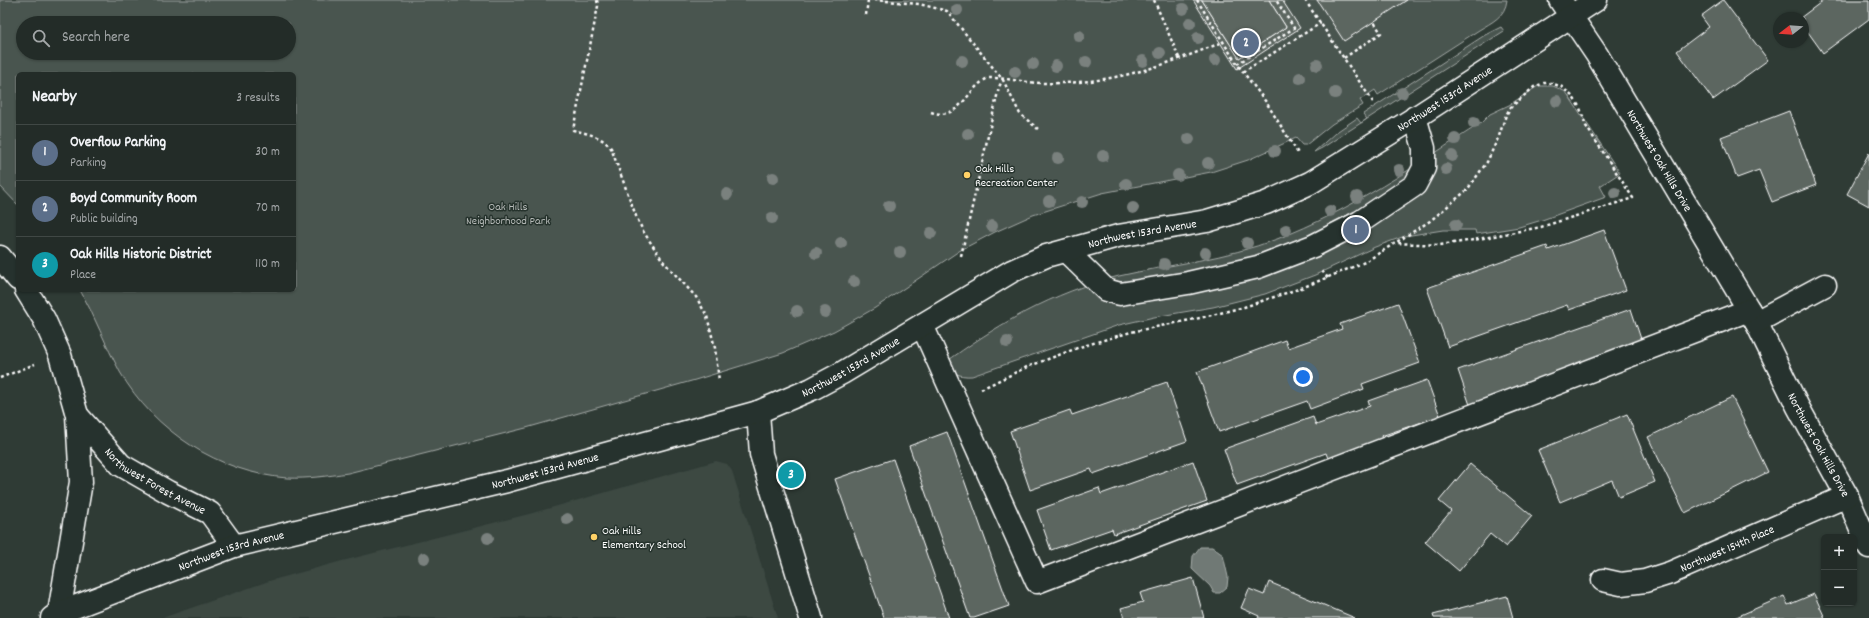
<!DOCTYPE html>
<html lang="en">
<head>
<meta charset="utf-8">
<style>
	:root { --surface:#232c28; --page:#2f3834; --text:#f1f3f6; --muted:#a3a7a8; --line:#404845; --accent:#d6ab8b }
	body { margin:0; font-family:Dekko,sans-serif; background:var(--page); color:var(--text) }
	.controls { position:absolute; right:12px; bottom:12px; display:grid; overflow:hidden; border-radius:6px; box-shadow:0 1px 3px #0004 }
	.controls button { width:36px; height:36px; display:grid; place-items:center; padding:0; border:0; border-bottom:1px solid var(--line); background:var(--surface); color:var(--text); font:20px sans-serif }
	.compass { position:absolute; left:1773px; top:12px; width:36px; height:36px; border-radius:50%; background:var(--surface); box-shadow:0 1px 3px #0004; rotate:253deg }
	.you { position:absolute; left:1303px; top:377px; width:14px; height:14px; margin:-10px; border:3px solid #fff; border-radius:50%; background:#1a73e8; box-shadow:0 0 0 6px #1a73e833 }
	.badge { display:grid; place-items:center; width:26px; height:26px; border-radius:50%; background:var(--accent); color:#fff; font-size:13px; font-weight:700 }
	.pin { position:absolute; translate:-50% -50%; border:2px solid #fff; box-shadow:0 1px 4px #0006 }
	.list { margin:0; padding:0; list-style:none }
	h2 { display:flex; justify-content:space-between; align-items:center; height:52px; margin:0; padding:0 16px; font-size:17px }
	h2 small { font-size:13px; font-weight:400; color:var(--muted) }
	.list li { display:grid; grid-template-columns:26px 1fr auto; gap:12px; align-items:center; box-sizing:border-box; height:56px; padding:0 16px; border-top:1px solid var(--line) }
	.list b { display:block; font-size:15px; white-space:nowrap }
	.list p { margin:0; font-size:13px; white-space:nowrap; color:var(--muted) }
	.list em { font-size:13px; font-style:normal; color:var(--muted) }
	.icon { flex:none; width:22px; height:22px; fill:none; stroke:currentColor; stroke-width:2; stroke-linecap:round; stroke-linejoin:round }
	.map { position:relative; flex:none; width:1869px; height:618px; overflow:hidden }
	.search { position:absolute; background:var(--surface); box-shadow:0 1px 3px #0004; left:16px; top:16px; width:280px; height:44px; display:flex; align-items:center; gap:10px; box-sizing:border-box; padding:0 14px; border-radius:22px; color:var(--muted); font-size:15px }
	.panel { position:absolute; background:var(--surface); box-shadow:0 1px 3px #0004; left:16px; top:72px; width:280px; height:220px; border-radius:6px }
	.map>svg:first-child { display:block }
</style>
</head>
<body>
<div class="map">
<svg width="1869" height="618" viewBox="0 0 1869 618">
	<rect width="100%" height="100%" fill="#2f3b35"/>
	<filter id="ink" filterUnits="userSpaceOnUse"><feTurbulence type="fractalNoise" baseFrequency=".025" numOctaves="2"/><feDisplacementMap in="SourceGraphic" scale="8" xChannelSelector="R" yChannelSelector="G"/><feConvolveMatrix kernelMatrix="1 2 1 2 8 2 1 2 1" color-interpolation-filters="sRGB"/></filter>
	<g filter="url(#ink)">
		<polygon fill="#3c4842" points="716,461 727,464 732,471 778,618 162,618 269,581 342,561 529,514"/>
		<g fill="#4a544f" stroke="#a4aaa7" fill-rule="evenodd">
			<path d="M0,0h1507c-2,17 -15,22 -28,30l-101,65 -3,-5 -15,10 3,5 -31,19 -26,21h-4l-6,-7 -48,22 -37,12 -109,21 -69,22 -38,17 -36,19 -84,57 -41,23 -51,22 -88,27 -169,48 -178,45c-20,3 -41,6 -61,5 -68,-5 -133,-47 -167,-106 -15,-27 -25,-56 -40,-82h214v-216h-276v131l-18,-19zM23,23h266v30h-266z"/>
			<polygon points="1501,27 1504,31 1322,148 1314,152 1335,133 1357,118 1361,123 1367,119 1363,114 1485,35"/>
			<path d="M1538,86h15l13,6 54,81 -20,13 6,11 -64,23 -23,7 -43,7 -1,-4h-32l-38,6 -30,11 -60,28 -50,19 -52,13 -59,10 -35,8 -147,51c-14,1 -20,-4 -30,-11 54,-40 111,-73 177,-89 53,-12 106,-17 158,-37 74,-28 139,-74 204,-116l9,-9 19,-9z"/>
		</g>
		<polygon fill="#707975" stroke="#a9afac" points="1200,547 1212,547 1223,555 1228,577 1227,587 1220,593 1214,593 1210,586 1192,569 1193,556"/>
		<g fill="#5b6661" stroke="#fff">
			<polygon points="1193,0 1202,0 1239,58 1286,27 1269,0 1282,0 1300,28 1237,69"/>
			<polygon points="1202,0 1269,0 1286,27 1239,58"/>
			<polygon points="1317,0 1407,0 1344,41"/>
			<polygon points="1723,0 1768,60 1713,100 1677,51 1709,27 1701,16"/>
			<polygon points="1824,0 1869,0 1869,19 1823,53 1803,25 1803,18 1800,18"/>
			<polygon points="1789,111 1816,185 1772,202 1759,170 1737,178 1721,137"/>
			<polygon points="1869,153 1869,206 1847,194"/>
			<polygon points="1604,230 1626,290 1569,310 1567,305 1448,347 1427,288 1547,246 1548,250"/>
			<polygon points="1398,303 1420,363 1362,384 1364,389 1310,409 1307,401 1219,432 1197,372 1285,340 1288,348 1342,329 1340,324"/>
			<polygon points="1631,309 1644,348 1471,408 1458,370"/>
			<polygon points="1427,380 1440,416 1381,436 1383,442 1329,461 1326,453 1237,485 1224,449 1313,417 1316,425 1370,406 1368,401"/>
			<polygon points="1167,382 1187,441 1093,474 1091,469 1030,490 1010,431 1070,410 1072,415"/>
			<polygon points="1732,397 1768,472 1685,513 1648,437"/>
			<polygon points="1627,414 1655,482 1619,497 1612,480 1560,502 1538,450"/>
			<polygon points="947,432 1009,606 974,618 970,618 909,446"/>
			<polygon points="893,459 949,618 884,618 835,479"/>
			<polygon points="1193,461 1207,501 1114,534 1112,529 1051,550 1037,510 1099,488 1101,494"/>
			<polygon points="1470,464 1532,516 1506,547 1490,534 1459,571 1425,542 1451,511 1439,501"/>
			<polygon points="1193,578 1204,618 1124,618 1121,608 1143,602 1140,593"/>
			<polygon points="1269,582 1355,618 1258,618 1259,616 1241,608 1249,589 1264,595"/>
			<polygon points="1814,594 1825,618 1734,618 1784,596 1788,605"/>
			<polygon points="1507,596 1513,618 1434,618 1433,615"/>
		</g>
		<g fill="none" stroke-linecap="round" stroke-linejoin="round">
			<g stroke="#fff" stroke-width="25">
				<g id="minor">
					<path id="s1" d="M1560,0l37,55 159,267 42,85 49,89 22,51"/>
					<polyline points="1066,251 1106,290 1120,294 1188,283 1258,267 1313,246 1360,222 1415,185 1424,168 1424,148 1415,117"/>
					<polyline points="0,257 18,279"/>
					<polyline points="26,290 44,319 60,355 77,415 81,482 59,613"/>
					<polyline points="1756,322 1825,285"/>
					<polyline points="922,325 1037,582 1749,310"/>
					<polyline points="758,412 761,454 811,618"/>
					<path id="s2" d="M77,415l44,50 47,27 42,21 24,33"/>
					<path id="s3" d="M1603,580l18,4 24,-3 25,-8 177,-77"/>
					<path id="s4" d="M52,618l7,-5 175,-67 273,-65 251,-69 54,-23 30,-16 170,-102 34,-15 72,-20 89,-15 59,-18 44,-20 111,-69 175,-114"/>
				</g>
			</g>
			<g stroke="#fff" stroke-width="2.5" stroke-dasharray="3 3" stroke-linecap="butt">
				<path d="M597,0l1,6 -25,124c15,4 27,5 38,18l25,68 7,15 20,30 33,36 11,19 8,32 4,33"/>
				<polyline points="874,0 919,4 947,11 1003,80 1020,114 1038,129"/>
				<polyline points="1154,0 1180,60"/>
				<polyline points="1197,0 1237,64 1266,102 1299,155"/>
				<polyline points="1305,0 1373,102"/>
				<polyline points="866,15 868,0"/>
				<polyline points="1344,58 1381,33 1374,22"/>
				<polyline points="1237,64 1294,28 1276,0"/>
				<polyline points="1243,72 1321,23"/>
				<path d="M931,112c29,10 35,-23 57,-34 15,-1 37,5 54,5 68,2 119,-16 181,-41"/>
				<polyline points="961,256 999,87 1002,81"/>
				<polyline points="1322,271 1328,278"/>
				<polyline points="0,378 35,364"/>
				<polyline points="981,389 1027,367 1080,347 1131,332 1200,318 1244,307 1304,287 1365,262 1430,221 1467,190 1487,162 1499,136 1506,115 1511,107 1534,87 1544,83 1551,83 1562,87 1573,97 1580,108 1586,126 1633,198 1541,227 1468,241 1440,245 1396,243"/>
			</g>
			<use href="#minor" stroke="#26332d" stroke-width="22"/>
		</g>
		<g fill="#7a817e">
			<circle cx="1183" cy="9" r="6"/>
			<circle cx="957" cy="10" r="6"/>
			<circle cx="1190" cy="23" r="6"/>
			<circle cx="1079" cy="36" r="6"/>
			<circle cx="1198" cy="38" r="6"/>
			<circle cx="1160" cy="53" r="6"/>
			<circle cx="1215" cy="60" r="6"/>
			<circle cx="962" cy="61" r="6"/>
			<circle cx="1143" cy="61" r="6"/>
			<circle cx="1086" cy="62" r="6"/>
			<circle cx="1033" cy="64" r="6"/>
			<circle cx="1317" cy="65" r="6"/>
			<circle cx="1056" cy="66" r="6"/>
			<circle cx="1015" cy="72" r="6"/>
			<circle cx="1300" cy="78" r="6"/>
			<circle cx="1335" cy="93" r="6"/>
			<circle cx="1402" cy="93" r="6"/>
			<circle cx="1557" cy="101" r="6"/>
			<circle cx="1474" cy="123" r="6"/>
			<circle cx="968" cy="134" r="6"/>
			<circle cx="1189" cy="139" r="6"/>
			<circle cx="1455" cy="139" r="6"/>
			<circle cx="1275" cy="151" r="6"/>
			<circle cx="1103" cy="156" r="6"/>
			<circle cx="1452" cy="156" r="6"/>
			<circle cx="1058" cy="158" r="6"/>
			<circle cx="1208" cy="163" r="6"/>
			<circle cx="1446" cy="169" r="6"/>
			<circle cx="1399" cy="170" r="6"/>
			<circle cx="1178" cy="175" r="6"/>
			<circle cx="773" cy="178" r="6"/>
			<circle cx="1126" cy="184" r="6"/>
			<circle cx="1615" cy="193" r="6"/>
			<circle cx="727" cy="194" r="6"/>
			<circle cx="1357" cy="197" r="6"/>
			<circle cx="1049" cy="201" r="6"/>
			<circle cx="1082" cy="202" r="6"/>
			<circle cx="889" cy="206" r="6"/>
			<circle cx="1133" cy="208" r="6"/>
			<circle cx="1330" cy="211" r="6"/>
			<circle cx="772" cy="218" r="6"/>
			<circle cx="1456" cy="225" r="6"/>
			<circle cx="992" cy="226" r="6"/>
			<circle cx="1286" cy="230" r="6"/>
			<circle cx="931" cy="233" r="6"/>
			<circle cx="841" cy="243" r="6"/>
			<circle cx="1247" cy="243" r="6"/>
			<circle cx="900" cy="252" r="6"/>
			<circle cx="816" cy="253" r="6"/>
			<circle cx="1205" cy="253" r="6"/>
			<circle cx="1164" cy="264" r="6"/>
			<circle cx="854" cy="282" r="6"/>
			<circle cx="797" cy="311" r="6"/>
			<circle cx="825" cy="312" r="6"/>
			<circle cx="1007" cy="342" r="6"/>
			<circle cx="567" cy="519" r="6"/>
			<circle cx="488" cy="538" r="6"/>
			<circle cx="424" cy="558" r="6"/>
		</g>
	</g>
	<g fill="#ffd166" stroke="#26332d" stroke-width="1.5">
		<circle cx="967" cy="175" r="4"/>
		<circle cx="594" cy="537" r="4"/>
	</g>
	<g text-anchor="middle" stroke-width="3" stroke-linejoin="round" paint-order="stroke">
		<g font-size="12" fill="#fff" stroke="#26332d">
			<text dy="4" stroke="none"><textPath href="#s4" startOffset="1499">Northwest 153rd Avenue</textPath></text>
			<text dy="4" stroke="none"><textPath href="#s1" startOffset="189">Northwest Oak Hills Drive</textPath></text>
			<text dy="4" stroke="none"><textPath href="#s4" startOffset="1164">Northwest 153rd Avenue</textPath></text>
			<text dy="4" stroke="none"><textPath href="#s4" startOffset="840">Northwest 153rd Avenue</textPath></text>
			<text dy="4" stroke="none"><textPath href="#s1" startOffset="515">Northwest Oak Hills Drive</textPath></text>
			<text dy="4" stroke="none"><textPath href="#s4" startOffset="516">Northwest 153rd Avenue</textPath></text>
			<text dy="4" stroke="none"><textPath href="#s2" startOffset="104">Northwest Forest Avenue</textPath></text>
			<text dy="4" stroke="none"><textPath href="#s3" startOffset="131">Northwest 154th Place</textPath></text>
			<text dy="4" stroke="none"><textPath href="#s4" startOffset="192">Northwest 153rd Avenue</textPath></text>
		</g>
		<g font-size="12" fill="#fff" stroke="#26332d" text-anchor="start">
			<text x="975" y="172">Oak Hills<tspan x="975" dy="14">Recreation Center</tspan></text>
			<text x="602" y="534">Oak Hills<tspan x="602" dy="14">Elementary School</tspan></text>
		</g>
		<g font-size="12" fill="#b7bbb9" stroke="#26332d">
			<text x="508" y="210">Oak Hills<tspan x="508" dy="14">Neighborhood Park</tspan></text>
		</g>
	</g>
</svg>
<div class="controls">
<button>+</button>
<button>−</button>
</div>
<svg class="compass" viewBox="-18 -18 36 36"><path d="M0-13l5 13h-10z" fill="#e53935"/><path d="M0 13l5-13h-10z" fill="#a3a7a8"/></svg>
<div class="you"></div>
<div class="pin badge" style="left:1356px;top:230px;background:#5c6f8a">1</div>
<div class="pin badge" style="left:1246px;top:43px;background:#5c6f8a">2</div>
<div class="pin badge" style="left:791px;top:475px;background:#0f9aa8">3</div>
<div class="search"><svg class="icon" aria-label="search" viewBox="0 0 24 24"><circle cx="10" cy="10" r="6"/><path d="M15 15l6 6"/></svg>Search here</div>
<section class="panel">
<h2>Nearby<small>3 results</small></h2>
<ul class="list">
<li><span class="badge" style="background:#5c6f8a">1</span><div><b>Overflow Parking</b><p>Parking</p></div><em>30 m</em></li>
<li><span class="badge" style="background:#5c6f8a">2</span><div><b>Boyd Community Room</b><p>Public building</p></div><em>70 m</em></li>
<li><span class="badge" style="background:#0f9aa8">3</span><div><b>Oak Hills Historic District</b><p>Place</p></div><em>110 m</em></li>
</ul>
</section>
</div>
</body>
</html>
